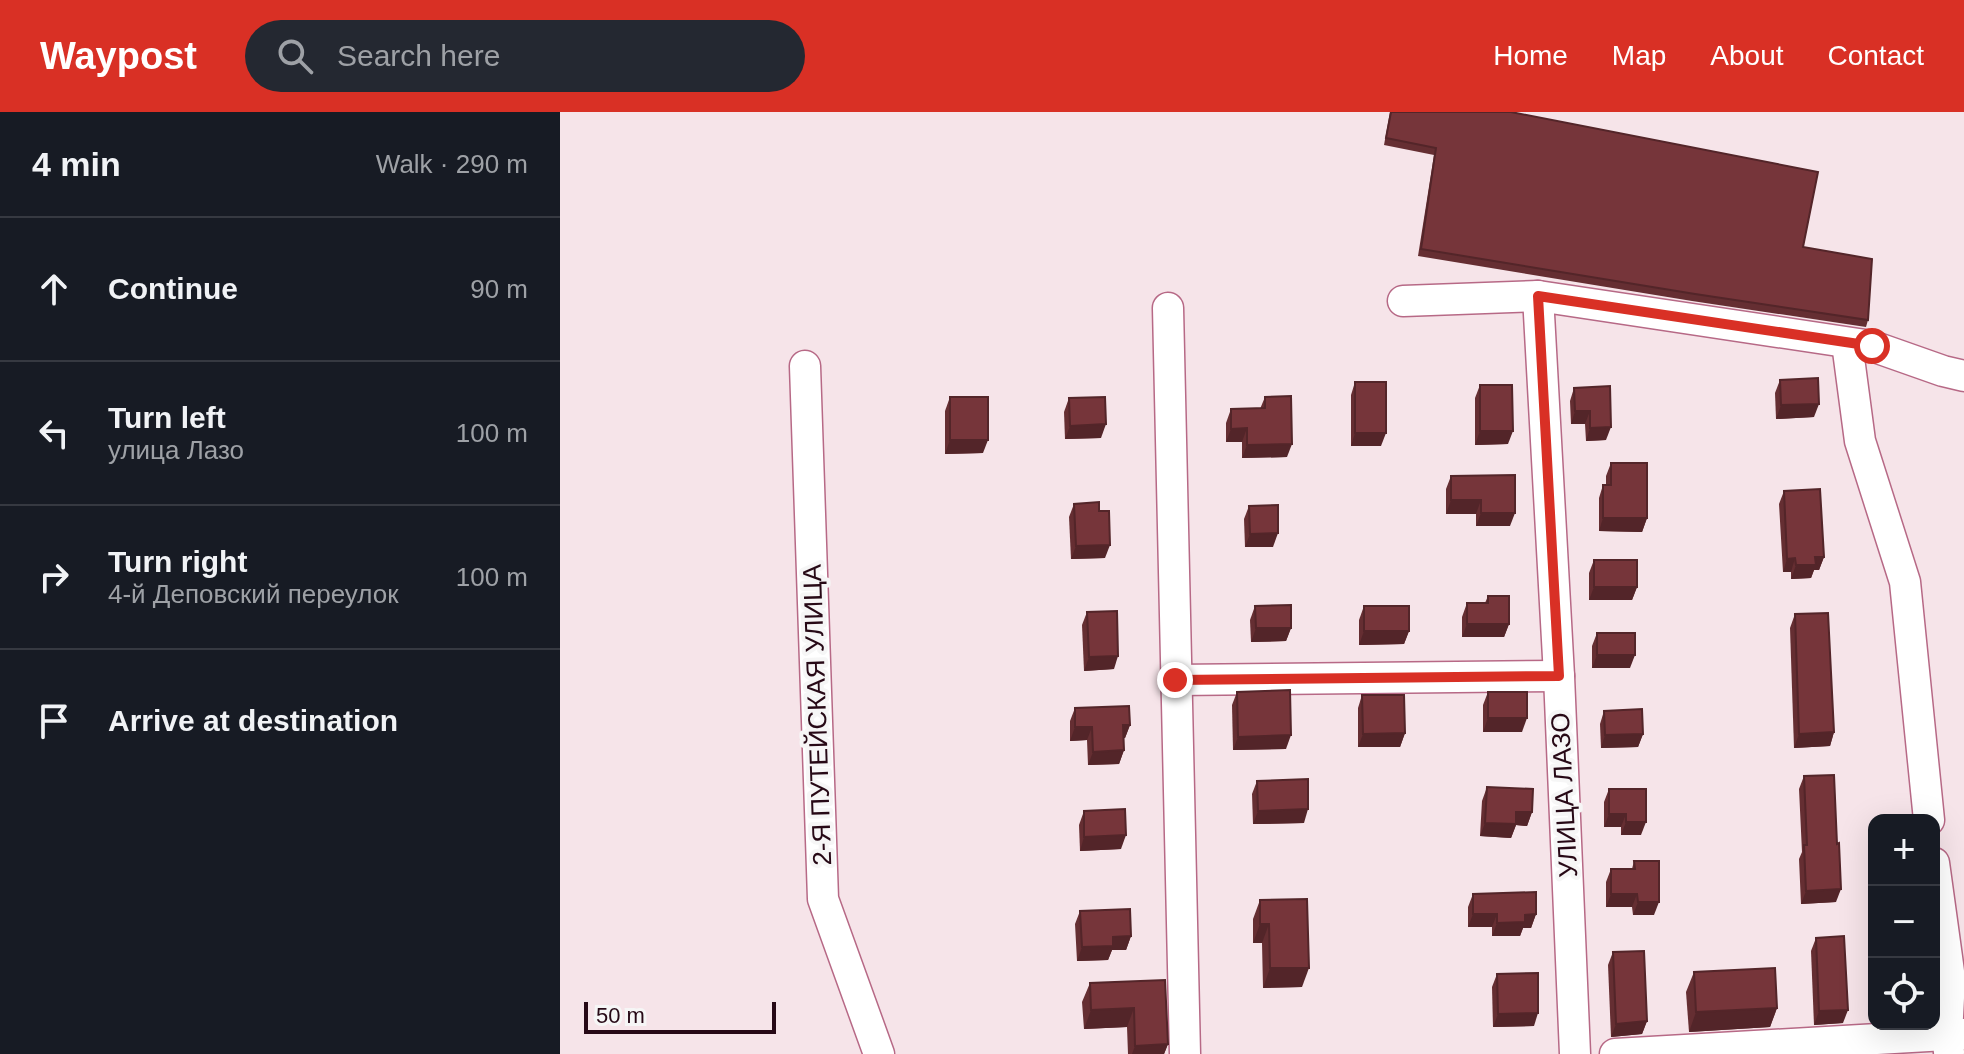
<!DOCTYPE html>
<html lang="en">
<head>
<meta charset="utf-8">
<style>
	:root { --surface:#171b24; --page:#242831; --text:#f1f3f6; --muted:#9ea1a6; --line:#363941; --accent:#d93025 }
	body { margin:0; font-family:Helvetica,sans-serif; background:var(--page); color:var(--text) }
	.controls { position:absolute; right:24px; bottom:24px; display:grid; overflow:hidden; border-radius:16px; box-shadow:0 8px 32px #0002 }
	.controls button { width:72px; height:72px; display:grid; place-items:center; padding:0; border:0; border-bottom:2px solid var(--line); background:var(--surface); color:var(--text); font:40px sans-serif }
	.scale { position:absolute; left:24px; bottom:20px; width:192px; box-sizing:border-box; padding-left:8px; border:4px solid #270916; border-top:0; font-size:22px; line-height:28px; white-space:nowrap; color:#270916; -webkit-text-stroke:6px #f6f6f6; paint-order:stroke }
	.stop { position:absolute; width:24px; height:24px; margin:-18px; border:6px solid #d93025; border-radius:50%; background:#fff }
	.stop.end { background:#d93025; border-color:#fff; box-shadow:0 2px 8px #0008 }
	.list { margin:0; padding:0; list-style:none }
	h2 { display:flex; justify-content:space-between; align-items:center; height:104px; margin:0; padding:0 32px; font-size:34px }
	h2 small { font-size:26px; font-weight:400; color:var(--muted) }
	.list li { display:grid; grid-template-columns:52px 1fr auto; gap:24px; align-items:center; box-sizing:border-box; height:144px; padding:0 32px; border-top:2px solid var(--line) }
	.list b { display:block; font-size:30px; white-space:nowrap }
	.list p { margin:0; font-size:26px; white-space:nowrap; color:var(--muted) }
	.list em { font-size:26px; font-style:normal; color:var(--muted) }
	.icon { flex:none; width:44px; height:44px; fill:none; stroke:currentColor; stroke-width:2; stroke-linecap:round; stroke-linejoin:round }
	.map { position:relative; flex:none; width:1404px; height:942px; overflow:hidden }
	header { display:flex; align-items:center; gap:48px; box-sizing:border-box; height:112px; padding:0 40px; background:var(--accent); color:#fff }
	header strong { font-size:38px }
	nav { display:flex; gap:44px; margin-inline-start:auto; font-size:28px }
	.search { width:560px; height:72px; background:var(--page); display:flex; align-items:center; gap:20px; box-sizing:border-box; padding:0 28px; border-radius:44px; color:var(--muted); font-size:30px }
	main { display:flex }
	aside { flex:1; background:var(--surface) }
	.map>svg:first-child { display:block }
</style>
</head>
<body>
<header>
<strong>Waypost</strong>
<div class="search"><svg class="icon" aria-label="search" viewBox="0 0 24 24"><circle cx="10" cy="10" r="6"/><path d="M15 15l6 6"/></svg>Search here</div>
<nav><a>Home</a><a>Map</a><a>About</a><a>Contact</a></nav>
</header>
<main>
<aside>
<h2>4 min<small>Walk · 290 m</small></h2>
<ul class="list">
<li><svg class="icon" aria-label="ahead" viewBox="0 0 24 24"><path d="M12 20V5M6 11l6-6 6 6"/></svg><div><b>Continue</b></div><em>90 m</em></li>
<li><svg class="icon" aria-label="left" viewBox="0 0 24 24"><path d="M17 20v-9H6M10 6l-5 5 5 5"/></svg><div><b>Turn left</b><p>улица Лазо</p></div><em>100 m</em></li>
<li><svg class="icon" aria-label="right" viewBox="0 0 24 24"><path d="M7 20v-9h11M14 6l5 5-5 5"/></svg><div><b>Turn right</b><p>4-й Деповский переулок</p></div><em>100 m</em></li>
<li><svg class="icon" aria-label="arrive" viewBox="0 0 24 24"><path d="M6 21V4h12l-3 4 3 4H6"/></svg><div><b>Arrive at destination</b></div></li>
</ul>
</aside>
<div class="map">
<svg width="1404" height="942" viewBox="0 0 1404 942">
	<rect width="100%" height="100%" fill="#f6e4e9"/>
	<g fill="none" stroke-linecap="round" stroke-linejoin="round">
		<g stroke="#b76986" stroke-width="33">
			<g id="street">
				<polyline points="978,184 999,564 1015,942"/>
				<polyline points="843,189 978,184 1312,234 1383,259 1404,264"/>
				<polyline points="608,196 625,942"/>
				<polyline points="1287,231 1300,329 1345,470 1369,708"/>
				<polyline points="245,254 263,787 319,942"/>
				<polyline points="615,568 999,564"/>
				<polyline points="1374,751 1390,867 1387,923 1389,940"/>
				<polyline points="1055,942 1404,922"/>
			</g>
		</g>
		<use href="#street" stroke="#fff" stroke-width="30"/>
	</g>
	<g fill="#652e32">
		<polygon points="830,0 951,0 1243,135 1308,208 1306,215 1132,189 858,144 874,43 824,33"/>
		<polygon points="1220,268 1254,305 1216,307 1215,281"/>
		<polygon points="795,270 821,334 791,334 791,283"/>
		<polygon points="920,273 948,332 915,333 915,286"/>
		<polygon points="1014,276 1046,328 1026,329 1025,312 1011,312 1010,289"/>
		<polygon points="390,285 423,341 385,342 385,299"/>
		<polygon points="705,285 727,345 682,346 682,330 666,330 666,311 671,297 700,297"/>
		<polygon points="509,286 541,326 505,327 504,300"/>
		<polygon points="1051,351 1087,406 1082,420 1039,419 1039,386 1043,373 1046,373 1046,364"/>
		<polygon points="891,364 950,414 916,414 916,402 886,402 886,377"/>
		<polygon points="1224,379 1264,445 1259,458 1254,458 1251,466 1231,467 1231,460 1223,460 1219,392"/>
		<polygon points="514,392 539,399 545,446 511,447 509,405"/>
		<polygon points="689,394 713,435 685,435 684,407"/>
		<polygon points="1034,448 1077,475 1072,488 1029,488 1029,461"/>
		<polygon points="928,484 949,512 944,525 902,525 902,505 907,491 925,491"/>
		<polygon points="695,494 731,516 726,529 691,530 690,508"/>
		<polygon points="804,494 849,519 844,532 799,533 799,508"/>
		<polygon points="527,500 554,557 524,559 522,513"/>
		<polygon points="1235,502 1274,620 1270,634 1234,636 1230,516"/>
		<polygon points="1037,521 1070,556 1032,556 1032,534"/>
		<polygon points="677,580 726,637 673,638 672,593"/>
		<polygon points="928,580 962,620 923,620 923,593"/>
		<polygon points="802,583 845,621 840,635 798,635 798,596"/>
		<polygon points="515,596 570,613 565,626 563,626 564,638 559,652 528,653 527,628 510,629 510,609"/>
		<polygon points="1044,599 1083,622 1078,635 1041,636 1040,612"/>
		<polygon points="1244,664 1276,790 1241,792 1239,747 1242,740 1239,677"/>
		<polygon points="697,669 744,711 693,712 692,682"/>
		<polygon points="927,675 972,700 967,714 956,713 951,726 920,724 922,689"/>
		<polygon points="1049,677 1081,723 1061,723 1061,715 1044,715 1044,690"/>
		<polygon points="524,699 561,737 520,739 519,713"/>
		<polygon points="1074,749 1094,803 1073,803 1072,795 1046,795 1046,770 1051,757 1072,757"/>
		<polygon points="913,782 976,802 971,816 963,816 960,824 932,824 932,815 908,815 908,795"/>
		<polygon points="700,788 742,875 703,876 702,831 693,831 693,807"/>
		<polygon points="520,799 571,824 566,838 552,838 548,848 517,849 515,812"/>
		<polygon points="1256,826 1283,911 1254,913 1251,839"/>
		<polygon points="1053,840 1087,909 1082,922 1051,925 1048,853"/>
		<polygon points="1134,860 1217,896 1210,915 1129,920 1126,880"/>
		<polygon points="937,862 974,914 933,915 932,875"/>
		<polygon points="605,868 608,932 604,942 568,942 567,915 524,917 522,890 530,871"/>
	</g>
	<g fill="#532529">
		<polygon points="1259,292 1254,305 1216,307 1221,293"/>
		<polygon points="1015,299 1030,299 1025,312 1011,312"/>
		<polygon points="546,312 541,326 505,327 510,314"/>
		<polygon points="1051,315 1046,328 1026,329 1030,316"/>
		<polygon points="687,316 682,330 666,330 671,317"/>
		<polygon points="920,319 953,319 948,332 915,333"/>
		<polygon points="795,321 826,321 821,334 791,334"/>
		<polygon points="390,328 428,328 423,341 385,342"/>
		<polygon points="732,332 727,345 682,346 687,333"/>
		<polygon points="891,388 921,388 916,402 886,402"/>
		<polygon points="921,401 955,401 950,414 916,414"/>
		<polygon points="1043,406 1087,406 1082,420 1039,419"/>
		<polygon points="718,421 713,435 685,435 690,422"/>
		<polygon points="550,433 545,446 511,447 516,434"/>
		<polygon points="1255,445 1264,445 1259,458 1254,458 1251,466 1231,467 1236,453"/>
		<polygon points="1235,446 1231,460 1223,460 1227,447"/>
		<polygon points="1034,475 1077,475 1072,488 1029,488"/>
		<polygon points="907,512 949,512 944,525 902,525"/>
		<polygon points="696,516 731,516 726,529 691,530"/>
		<polygon points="804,519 849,519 844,532 799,533"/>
		<polygon points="1037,543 1075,543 1070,556 1032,556"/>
		<polygon points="558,544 554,557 524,559 529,545"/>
		<polygon points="928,606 967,606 962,620 923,620"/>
		<polygon points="563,613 570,613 565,626 558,627"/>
		<polygon points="515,615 532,615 527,628 510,629"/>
		<polygon points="1274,620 1270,634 1234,636 1239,622"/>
		<polygon points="845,621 840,635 798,635 803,622"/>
		<polygon points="1083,622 1078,635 1041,636 1045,623"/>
		<polygon points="731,623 726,637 673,638 678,625"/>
		<polygon points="564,638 559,652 528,653 533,640"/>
		<polygon points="748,697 744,711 693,712 698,699"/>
		<polygon points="956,700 972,700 967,714 956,713 951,726 920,724 925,711"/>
		<polygon points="1049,702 1066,702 1061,715 1044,715"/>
		<polygon points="1066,710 1086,710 1081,723 1061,723"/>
		<polygon points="566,723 561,737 520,739 524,725"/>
		<polygon points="1281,777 1276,790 1241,792 1246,779"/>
		<polygon points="1051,782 1077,782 1072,795 1046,795"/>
		<polygon points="1078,790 1099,790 1094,803 1073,803"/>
		<polygon points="913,802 937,802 932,815 908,815"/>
		<polygon points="976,802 971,816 963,816 960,824 932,824 937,811 965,803"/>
		<polygon points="700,812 709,812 702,831 693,831"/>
		<polygon points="571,824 566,838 552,838 548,848 517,849 522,835 553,825"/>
		<polygon points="710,856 749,856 742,875 703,876"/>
		<polygon points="574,896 567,915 524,917 531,898"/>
		<polygon points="1217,896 1210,915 1129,920 1136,900"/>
		<polygon points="1288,898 1283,911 1254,913 1259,899"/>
		<polygon points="978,901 974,914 933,915 938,902"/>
		<polygon points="1087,909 1082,922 1051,925 1056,912"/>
		<polygon points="608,932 604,942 572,942 575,934"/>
	</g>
	<g fill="#76353a" stroke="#532529" stroke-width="2">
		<polygon points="831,0 951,0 1258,60 1243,135 1312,147 1308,208 1135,182 861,137 876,36 826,26"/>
		<polygon points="1258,266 1259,292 1221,293 1220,268"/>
		<rect x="795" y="270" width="31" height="51"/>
		<polygon points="920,273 952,273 953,319 920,319"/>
		<polygon points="1050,274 1051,315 1030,316 1030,299 1015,299 1014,276"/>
		<polygon points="731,284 732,332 687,333 687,316 671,317 671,297 705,296 705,285"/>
		<rect x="390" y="285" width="38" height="43"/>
		<polygon points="545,285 546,312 510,314 509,286"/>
		<polygon points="1051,351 1087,351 1087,406 1043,406 1043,373 1051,373"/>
		<polygon points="955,363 955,401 921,401 921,388 891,388 891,364"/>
		<polygon points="1260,377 1264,445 1255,445 1256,453 1236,453 1235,446 1227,447 1224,379"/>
		<polygon points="539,390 539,399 549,399 550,433 516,434 514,392"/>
		<polygon points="718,393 718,421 690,422 689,394"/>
		<rect x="1034" y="448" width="43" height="27"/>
		<polygon points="928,484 949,484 949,512 907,512 907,491 928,491"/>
		<polygon points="731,493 731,516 696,516 695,494"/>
		<rect x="804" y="494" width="45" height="25"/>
		<polygon points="557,499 558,544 529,545 527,500"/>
		<polygon points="1268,501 1274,620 1239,622 1235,502"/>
		<rect x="1037" y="521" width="38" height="22"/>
		<polygon points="730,578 731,623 678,625 677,580"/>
		<rect x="928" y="580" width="39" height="26"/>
		<polygon points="802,583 844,583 845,621 803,622"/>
		<polygon points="569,594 570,613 563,613 564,638 533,640 532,615 515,615 515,596"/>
		<polygon points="1082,597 1083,622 1045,623 1044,599"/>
		<polygon points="1274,663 1277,732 1279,731 1281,777 1246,779 1244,733 1247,733 1244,664"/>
		<polygon points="748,667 748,697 698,699 697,669"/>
		<polygon points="927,675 973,677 972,700 956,700 956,712 925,711"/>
		<polygon points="1049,677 1086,677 1086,710 1066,710 1066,702 1049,702"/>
		<polygon points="565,697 566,723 524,725 524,699"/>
		<polygon points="1074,749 1099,749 1099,790 1078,790 1077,782 1051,782 1051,757 1075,757"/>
		<polygon points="976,780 976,802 965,803 965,810 937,811 937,802 913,802 913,782"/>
		<polygon points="747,787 749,856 710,856 709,812 700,812 700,788"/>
		<polygon points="570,797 571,824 553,825 553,834 522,835 520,799"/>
		<polygon points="1284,824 1288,898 1259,899 1256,826"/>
		<polygon points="1084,839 1087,909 1056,912 1053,840"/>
		<polygon points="1215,856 1217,896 1136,900 1134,860"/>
		<polygon points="978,861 978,901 938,902 937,862"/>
		<polygon points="605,868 608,932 575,934 574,896 531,898 530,871"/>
	</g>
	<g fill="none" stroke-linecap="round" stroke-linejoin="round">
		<polyline stroke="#d93025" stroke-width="10" points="615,568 999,564 978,184 1312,234"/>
	</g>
	<g text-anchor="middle" stroke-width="8" stroke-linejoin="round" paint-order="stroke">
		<g font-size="26" fill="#270916" stroke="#f6f6f6">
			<text transform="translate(257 603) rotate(-92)" y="9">2-Я ПУТЕЙСКАЯ УЛИЦА</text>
			<text transform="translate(1004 683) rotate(-93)" y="9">УЛИЦА ЛАЗО</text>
		</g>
	</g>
</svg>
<div class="controls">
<button>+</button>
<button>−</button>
<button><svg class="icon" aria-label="locate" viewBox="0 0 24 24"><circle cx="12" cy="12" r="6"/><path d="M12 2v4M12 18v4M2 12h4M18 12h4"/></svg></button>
</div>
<div class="scale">50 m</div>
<div class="stop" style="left:1312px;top:234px"></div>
<div class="stop end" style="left:615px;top:568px"></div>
</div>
</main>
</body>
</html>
